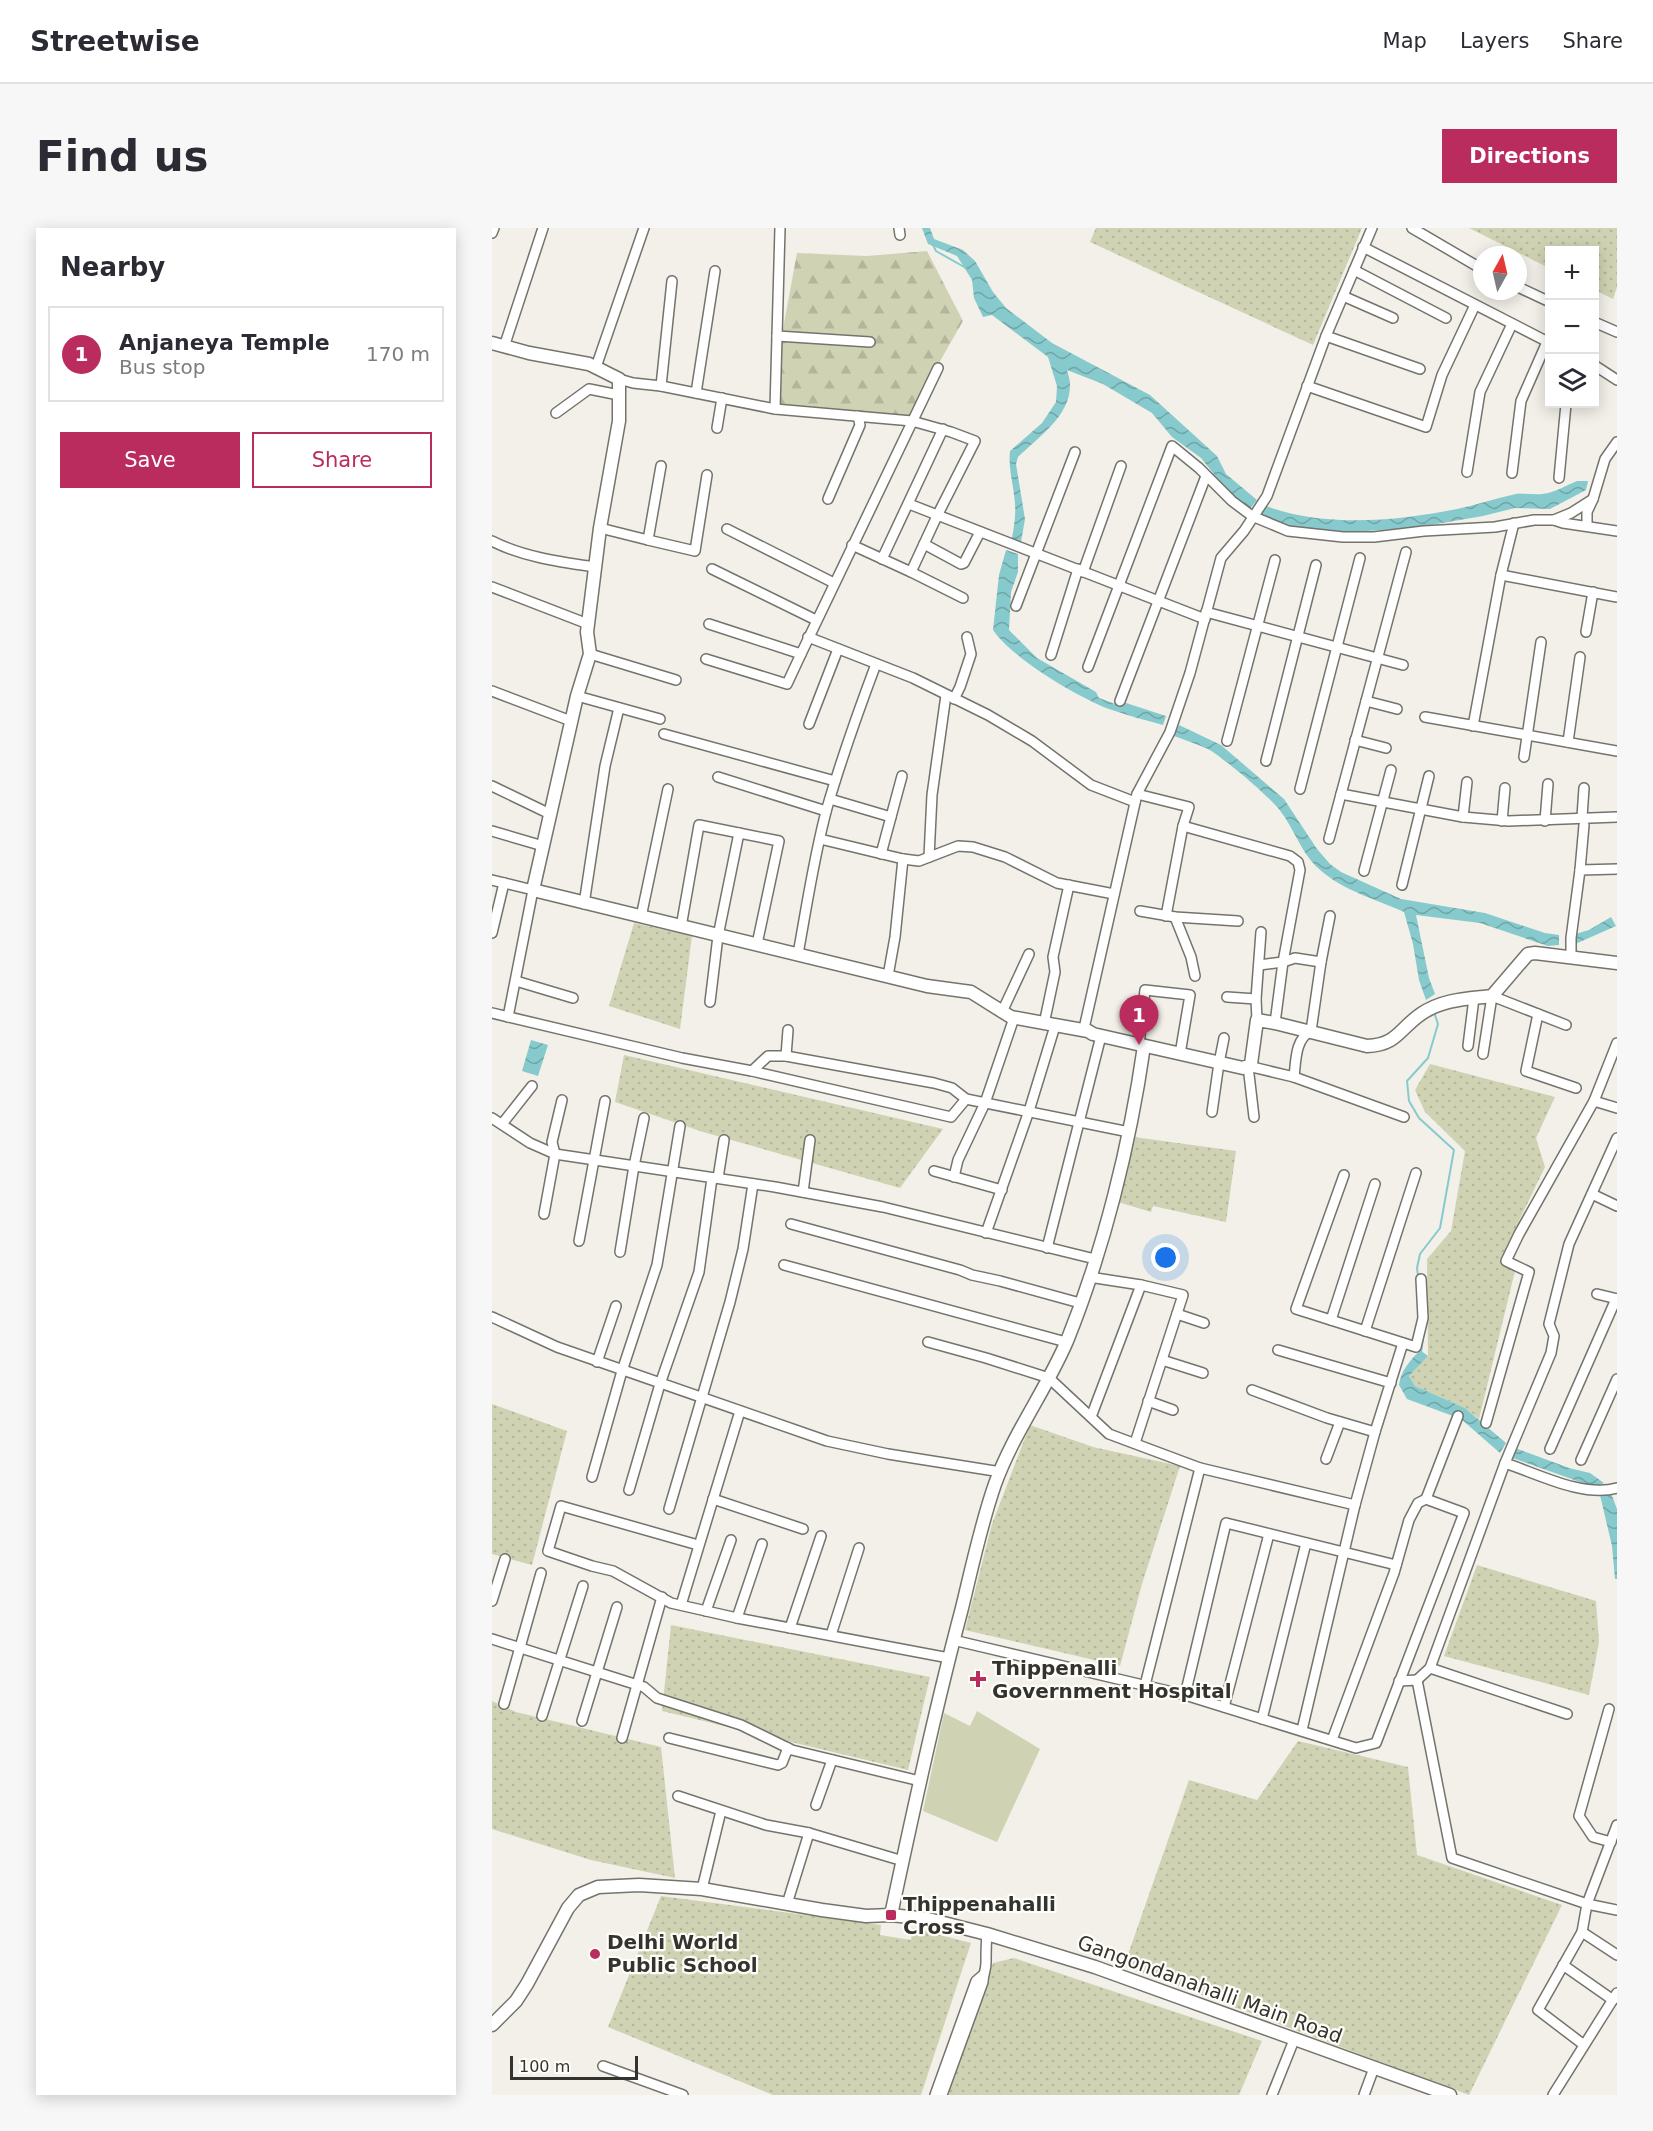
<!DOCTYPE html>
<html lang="en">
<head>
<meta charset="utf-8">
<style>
	:root { --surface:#fff; --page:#f7f7f7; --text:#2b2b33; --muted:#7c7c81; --line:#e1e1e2; --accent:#ba2c5d }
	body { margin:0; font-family:"DejaVu Sans",sans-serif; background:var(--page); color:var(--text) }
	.controls { position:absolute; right:18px; top:18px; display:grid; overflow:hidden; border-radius:0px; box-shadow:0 3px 15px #0003 }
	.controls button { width:54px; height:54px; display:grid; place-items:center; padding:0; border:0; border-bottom:2px solid var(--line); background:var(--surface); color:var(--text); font:30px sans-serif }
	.compass { position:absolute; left:981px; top:18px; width:54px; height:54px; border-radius:50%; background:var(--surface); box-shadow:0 3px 15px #0003; rotate:8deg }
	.scale { position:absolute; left:18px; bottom:15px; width:128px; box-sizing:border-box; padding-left:6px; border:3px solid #333330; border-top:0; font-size:16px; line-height:21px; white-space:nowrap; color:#333330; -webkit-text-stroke:4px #fffdf7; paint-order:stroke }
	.you { position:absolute; left:674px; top:1030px; width:21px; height:21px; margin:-15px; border:4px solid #fff; border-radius:50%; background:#1a73e8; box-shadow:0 0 0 9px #1a73e833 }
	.badge { display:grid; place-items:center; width:39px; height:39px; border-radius:50%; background:var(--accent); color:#fff; font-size:20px; font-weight:700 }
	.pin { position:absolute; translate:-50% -50px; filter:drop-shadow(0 2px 3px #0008) }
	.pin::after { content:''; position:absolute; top:32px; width:21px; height:18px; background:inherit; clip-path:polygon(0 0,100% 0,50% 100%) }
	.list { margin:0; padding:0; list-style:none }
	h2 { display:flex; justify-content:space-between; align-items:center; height:78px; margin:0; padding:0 24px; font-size:26px }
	h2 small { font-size:20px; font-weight:400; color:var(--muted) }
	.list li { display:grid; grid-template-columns:39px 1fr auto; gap:18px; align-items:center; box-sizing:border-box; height:96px; margin:0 12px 12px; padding:0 12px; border:2px solid var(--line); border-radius:0px }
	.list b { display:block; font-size:22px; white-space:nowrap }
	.list p { margin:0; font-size:20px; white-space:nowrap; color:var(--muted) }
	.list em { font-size:20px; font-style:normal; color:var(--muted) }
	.actions { display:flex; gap:12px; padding:18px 24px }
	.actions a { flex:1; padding:14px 0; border:2px solid var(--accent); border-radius:0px; text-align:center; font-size:21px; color:var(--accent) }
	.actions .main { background:var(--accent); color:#fff }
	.icon { flex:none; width:33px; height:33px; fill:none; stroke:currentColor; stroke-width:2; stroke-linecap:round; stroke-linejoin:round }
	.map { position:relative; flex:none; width:1125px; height:1867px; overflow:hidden; border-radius:0px }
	header { display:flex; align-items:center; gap:36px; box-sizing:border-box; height:84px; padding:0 30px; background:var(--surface); border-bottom:2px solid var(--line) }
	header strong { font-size:28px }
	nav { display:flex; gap:33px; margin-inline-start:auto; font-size:21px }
	.intro { display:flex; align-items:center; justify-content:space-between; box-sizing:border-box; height:144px; padding:0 36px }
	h1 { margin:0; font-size:42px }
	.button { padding:15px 27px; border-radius:0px; background:var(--accent); color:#fff; font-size:21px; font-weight:700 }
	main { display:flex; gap:36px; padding:0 36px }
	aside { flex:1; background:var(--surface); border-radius:0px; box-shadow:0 3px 15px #0003 }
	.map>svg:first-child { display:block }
</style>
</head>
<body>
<header>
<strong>Streetwise</strong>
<nav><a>Map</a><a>Layers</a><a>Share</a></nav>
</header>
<div class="intro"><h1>Find us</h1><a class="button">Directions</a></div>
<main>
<aside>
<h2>Nearby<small></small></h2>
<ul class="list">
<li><span class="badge">1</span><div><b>Anjaneya Temple</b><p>Bus stop</p></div><em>170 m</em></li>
</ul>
<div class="actions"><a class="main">Save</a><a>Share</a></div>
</aside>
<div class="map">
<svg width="1125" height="1867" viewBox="0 0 1125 1867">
	<defs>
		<pattern id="grass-dots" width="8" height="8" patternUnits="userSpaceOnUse" patternTransform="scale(1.5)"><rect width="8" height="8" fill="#d0d3b3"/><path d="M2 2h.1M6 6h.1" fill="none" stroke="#b3b69a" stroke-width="1.8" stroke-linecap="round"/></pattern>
		<pattern id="forest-firs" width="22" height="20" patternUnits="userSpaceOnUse" patternTransform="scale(1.5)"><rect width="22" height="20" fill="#d0d3b3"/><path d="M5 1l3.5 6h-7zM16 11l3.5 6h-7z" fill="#b3b69a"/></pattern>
		<pattern id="water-waves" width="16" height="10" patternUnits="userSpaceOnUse" patternTransform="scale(1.5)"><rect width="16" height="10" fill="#87cacd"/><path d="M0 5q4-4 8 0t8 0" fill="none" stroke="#6fa5a7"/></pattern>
	</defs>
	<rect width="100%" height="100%" fill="#f2f0e8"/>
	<g fill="url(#grass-dots)">
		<polygon points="604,0 870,0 821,117 598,14"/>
		<polygon points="977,0 1125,0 1125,59 1121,71 1103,62 1102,22 1058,22 1057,40"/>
		<polygon points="142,695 200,708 188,801 117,778"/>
		<polygon points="132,827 451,901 408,960 211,904 123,874"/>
		<polygon points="938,836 1063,869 1044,910 1053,939 1008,1032 1023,1043 987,1191 973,1180 923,1158 917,1148 936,1128 935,1031 959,1003 973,923 933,884 923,862"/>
		<polygon points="642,909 744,923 734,994 661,978 659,984 626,974"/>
		<polygon points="0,1176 75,1203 40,1337 0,1326"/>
		<polygon points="538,1197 601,1219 688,1238 650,1356 628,1438 473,1402 500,1296"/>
		<polygon points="985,1337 1104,1373 1107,1414 1097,1467 952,1428"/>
		<polygon points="179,1397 438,1449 416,1542 170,1483"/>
		<polygon points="0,1473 24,1484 169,1519 183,1650 99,1632 0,1601"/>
		<polygon points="806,1513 916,1539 925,1627 1070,1677 977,1867 632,1738 697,1552 765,1572"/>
		<polygon points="169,1668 389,1697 388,1707 419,1712 421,1700 479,1715 429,1867 281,1867 116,1799"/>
		<polygon points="522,1730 770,1813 747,1867 452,1867 501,1735"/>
	</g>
	<polygon fill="url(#forest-firs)" points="435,23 471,93 416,189 289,176 288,117 305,25 375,28"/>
	<polygon fill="#d0d3b3" points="485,1483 548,1521 505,1614 431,1583 452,1485 478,1498"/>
	<g fill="url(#water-waves)">
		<path d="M430,0h8l4,11 29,11 12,11 18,31 13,16 46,35 98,52 67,61 9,18 31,26 -7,9 -17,-11 -32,-40 -29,-21 -20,-24 -49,-29 -36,-14c1,4 3,10 3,14 1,32 -32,53 -52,73l-2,7 9,55 -4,23 -9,-4c2,-12 4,-22 3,-34 -1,-18 -7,-35 -5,-53l32,-28 14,-21 1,-16 -9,-29 -56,-42 -9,2 -9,-19 -2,-18 -15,-24 -29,-12z"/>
		<path d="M1085,253h11l-2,9 -36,19 -35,-1 -32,8 -70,12 -63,4 -59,-5 -31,-11 6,-10c59,22 131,15 191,3 20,-4 39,-11 59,-15 9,-1 18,1 27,0 11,-1 24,-9 34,-13z"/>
		<path d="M514,322l12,4v18l-7,20 -2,38 28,28 59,34 3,6 19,7 5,-3 43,14 -3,9c-18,-5 -37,-10 -54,-16 -33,-13 -96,-50 -116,-79l6,-55z"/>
		<path d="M687,497l42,20 63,54 33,50 13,15 11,8 60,27 84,14 60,20 14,2v10l-11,1 -68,-23 -64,-8 13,63 6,16 -9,6 -7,-20 -6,-36 -9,-32c-29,-13 -62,-22 -85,-43 -19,-17 -25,-42 -41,-61 -12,-14 -54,-50 -70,-59 -11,-5 -23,-9 -34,-13z"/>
		<polygon points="1119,689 1124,698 1081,717 1080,707 1097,702"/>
		<polygon points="39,812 56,817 46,848 30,843"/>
		<path d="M928,1122l8,6 -19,20 6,10 50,22 41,35 -6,10 -39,-34 -54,-20 -8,-14c2,-15 11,-24 21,-35z"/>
		<polygon points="1023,1220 1077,1240 1098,1245 1112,1255 1102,1259 1018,1229"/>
		<polygon points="1119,1265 1125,1281 1125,1351 1123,1351 1120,1318 1108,1267"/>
	</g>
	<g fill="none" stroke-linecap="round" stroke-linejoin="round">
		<g stroke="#87cacd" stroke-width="2">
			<polyline points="441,17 444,23 474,40"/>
			<polyline points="926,1048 925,1040 928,1026 948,1000 962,922 927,890 917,873 915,853 936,830 946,796 942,784"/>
			<polyline points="929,1125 932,1102"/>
		</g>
		<g stroke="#74736c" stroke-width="12">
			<g id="minor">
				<polyline points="407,0 408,7"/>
				<polyline points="920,0 990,41"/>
				<polyline points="0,5 2,0"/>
				<polyline points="871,19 1058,115"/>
				<polyline points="862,42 954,90"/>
				<polyline points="1026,59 1058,74"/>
				<polyline points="851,68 901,90"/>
				<polyline points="1102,94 1125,104"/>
				<polyline points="285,108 378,114"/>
				<polyline points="834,108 928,141"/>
				<polyline points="12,119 51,0"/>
				<polyline points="1102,137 1125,152"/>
				<polyline points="104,139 152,0"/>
				<polyline points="127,151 141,155 169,158 283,181 420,193 459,204 483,213 445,288 419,344 360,317"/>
				<polyline points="169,158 180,53"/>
				<polyline points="815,158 934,199 950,147 983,77"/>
				<polyline points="204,165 223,43"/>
				<polyline points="283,181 288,0"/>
				<polyline points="64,185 97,161 127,167"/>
				<polyline points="225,200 230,170"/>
				<polyline points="975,244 988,164 1020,96"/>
				<polyline points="1020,245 1029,173 1055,114"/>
				<polyline points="1067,250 1074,176"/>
				<polyline points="336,271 368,197 366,188"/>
				<polyline points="417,276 713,391"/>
				<polyline points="1062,292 1071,295 1125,303"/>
				<polyline points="1095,298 1095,284 1101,271 1113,231 1125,214"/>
				<polyline points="108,300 156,312 169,238"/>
				<polyline points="235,301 342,355"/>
				<polyline points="156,312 203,323 215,247"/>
				<path d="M0,313c31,16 69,21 103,26"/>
				<polyline points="432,316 469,336 472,335 488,304"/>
				<polyline points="390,331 451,201"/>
				<polyline points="220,341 324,392"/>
				<polyline points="419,344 471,370"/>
				<polyline points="591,344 629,238"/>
				<polyline points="1009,347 1125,369"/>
				<polyline points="0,359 96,396"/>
				<polyline points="524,378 583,224"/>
				<polyline points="714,384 911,437"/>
				<polyline points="217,396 309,426 446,140"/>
				<polyline points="1094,404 1101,364"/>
				<polyline points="316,409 421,450 496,487 540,513 599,557 643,574"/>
				<polyline points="98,426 184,452"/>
				<polyline points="559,427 586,341"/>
				<polyline points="214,431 295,456 309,426"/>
				<polyline points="596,439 680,218 707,240 740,273 760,288 796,303 851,309 882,309 932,303 1003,299 1042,292 1062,292 1079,285 1101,271"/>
				<polyline points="0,463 79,493"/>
				<polyline points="85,468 168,491"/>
				<polyline points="462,471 468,459 479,426 475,409"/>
				<polyline points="628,473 714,248"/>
				<polyline points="874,473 905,481"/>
				<polyline points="933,489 1125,523"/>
				<polyline points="317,496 346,421"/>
				<polyline points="981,498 1009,347 1022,295"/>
				<polyline points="172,506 343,553"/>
				<polyline points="863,512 894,520"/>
				<polyline points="735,513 783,332"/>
				<polyline points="1076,514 1088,429"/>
				<polyline points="1032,529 1049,414"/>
				<polyline points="774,533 824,337"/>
				<polyline points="226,549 334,583"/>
				<polyline points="0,558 58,586"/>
				<polyline points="808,561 868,330"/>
				<polyline points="645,566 697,579 691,598 674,688"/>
				<polyline points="849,566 971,589 1017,593 1125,589"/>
				<polyline points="338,571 399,589"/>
				<polyline points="971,589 975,554"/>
				<polyline points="1090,589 1092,560"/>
				<polyline points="1010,593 1013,560"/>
				<polyline points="1053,593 1056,556"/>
				<polyline points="691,598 798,628 806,634 808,642 791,734 783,795"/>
				<polyline points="0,603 51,618"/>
				<polyline points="328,611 411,631 427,633 466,618 481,619 513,629 565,655 622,666"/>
				<polyline points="837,611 914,324"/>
				<polyline points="389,626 410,548"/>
				<polyline points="437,629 440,567 454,467"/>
				<polyline points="1088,642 1092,597"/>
				<polyline points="872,643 899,542"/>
				<polyline points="0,652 41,662 16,789"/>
				<polyline points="910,657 937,548"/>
				<polyline points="92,676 113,538 127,480"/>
				<polyline points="648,683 683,689 746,693"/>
				<polyline points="149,689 176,561"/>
				<polyline points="683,689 699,729 703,748"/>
				<polyline points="189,699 207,597 287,613 265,716"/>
				<polyline points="0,705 12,655"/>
				<path d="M306,726c9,-49 16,-98 29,-146 14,-48 31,-96 49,-144"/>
				<polyline points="1079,729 1079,710 1088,642 1125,641"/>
				<polyline points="767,737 791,734 803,730 829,734"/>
				<polyline points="396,748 403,709 411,631"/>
				<polyline points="24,753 81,770"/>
				<polyline points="735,769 764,771"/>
				<polyline points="218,774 226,708 247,605"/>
				<polyline points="510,784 537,726"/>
				<polyline points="0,785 190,830 260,843 276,828 294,828 442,855 460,860 474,871 637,904"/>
				<polyline points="1046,786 1034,843 1084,860"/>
				<polyline points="765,792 764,771 769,704"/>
				<polyline points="552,796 563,744 561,729 577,657"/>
				<polyline points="596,803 593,801 593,796 645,566 678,504 698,445 729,330 752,303 775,268 834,108 880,0"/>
				<polyline points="647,817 653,762 698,767 688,826"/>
				<polyline points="976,818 982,770"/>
				<polyline points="991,826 1000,768 1074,797"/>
				<polyline points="294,828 296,802"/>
				<polyline points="260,843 459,889 474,871"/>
				<path d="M802,849c2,-16 1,-38 17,-46l10,-69 9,-46"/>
				<polyline points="1102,873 1125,880"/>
				<polyline points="720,884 727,835 732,810"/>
				<polyline points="762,889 756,838 802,849 912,889"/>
				<polyline points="0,890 38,915 63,926 283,959 391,979 603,1031"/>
				<polyline points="10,896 40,858"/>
				<polyline points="442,943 510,962"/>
				<polyline points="852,947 804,1081 924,1119 931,1090 929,1051"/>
				<polyline points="462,949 466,932 493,875 522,790"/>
				<polyline points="226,950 232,912"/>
				<polyline points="311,964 318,912"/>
				<polyline points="1100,966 1125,978"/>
				<polyline points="52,986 63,926 60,914 70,872"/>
				<polyline points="299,996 468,1042 480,1047 508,1053 588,1075"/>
				<polyline points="494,1005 537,883 563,798"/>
				<polyline points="87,1013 113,873"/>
				<polyline points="555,1020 609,808"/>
				<polyline points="128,1024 142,938 152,890"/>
				<polyline points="292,1037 574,1114"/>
				<polyline points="597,1049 649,1057 691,1067 643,1215"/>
				<polyline points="1105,1066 1125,1071"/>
				<polyline points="685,1086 712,1095"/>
				<polyline points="0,1089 65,1119 335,1213 396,1226 509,1244"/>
				<polyline points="839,1092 883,956"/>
				<polyline points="873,1103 924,945"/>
				<polyline points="436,1114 494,1130 557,1150 617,1206 708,1240 863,1277"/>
				<polyline points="786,1122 899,1155"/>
				<polyline points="670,1132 711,1145"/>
				<polyline points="105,1134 124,1078"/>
				<polyline points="760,1162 835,1190 883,1204"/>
				<polyline points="656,1173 681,1182"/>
				<polyline points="599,1189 649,1057"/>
				<polyline points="994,1195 1037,1044 1014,1033 1027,1006 1102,873 1125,815"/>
				<polyline points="1058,1221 1124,1071"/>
				<polyline points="834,1231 848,1194"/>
				<polyline points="1089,1232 1125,1151"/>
				<path d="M1013,1235c33,11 79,35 112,25"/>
				<polyline points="100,1249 130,1143 165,1037 188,898"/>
				<polyline points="137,1262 168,1156 207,1044 220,950"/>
				<polyline points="221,1271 311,1301"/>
				<polyline points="934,1271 966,1188"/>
				<polyline points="177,1281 238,1074 251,1021 261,956"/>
				<polyline points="206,1317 69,1278 56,1323 100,1338 121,1343 179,1375 245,1390 457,1430"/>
				<polyline points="0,1373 13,1331"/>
				<polyline points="189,1377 248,1183"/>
				<polyline points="214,1383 239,1312"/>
				<polyline points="245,1390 270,1316"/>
				<polyline points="298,1400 329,1308"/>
				<polyline points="339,1407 367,1320"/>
				<polyline points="0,1411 152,1459 165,1470 249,1497 300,1522 428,1553"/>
				<polyline points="461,1412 693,1467 864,1520 884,1515 972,1285 934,1271 926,1275 917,1292 902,1345 840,1512"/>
				<polyline points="938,1440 1075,1486"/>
				<polyline points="925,1452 938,1440 1013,1235 1059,1125 1062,1108 1057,1096 1077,1016 1125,910"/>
				<polyline points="907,1453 925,1452 960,1630 1095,1676 1125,1682"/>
				<polyline points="653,1457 708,1240"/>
				<polyline points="693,1467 734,1295 904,1337"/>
				<polyline points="12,1476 49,1345"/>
				<polyline points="732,1479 777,1306"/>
				<polyline points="1117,1481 1087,1588 1101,1609 1119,1614"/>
				<polyline points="50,1488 91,1358"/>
				<polyline points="770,1491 814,1315"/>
				<polyline points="90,1493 125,1379"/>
				<polyline points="810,1502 863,1277 883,1204 911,1115"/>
				<polyline points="130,1510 170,1369"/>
				<polyline points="177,1510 286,1537 290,1535 296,1520"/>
				<polyline points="186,1568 274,1597 317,1605 411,1633"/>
				<polyline points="324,1577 340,1532"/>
				<polyline points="210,1661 229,1583"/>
				<polyline points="295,1676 317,1605"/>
				<polyline points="1090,1704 1125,1727"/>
				<polyline points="1071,1737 1121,1772"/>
				<polyline points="1092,1817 1046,1782 1090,1704 1095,1676 1125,1597"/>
				<polyline points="111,1838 191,1867"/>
				<polyline points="443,1867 484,1753 491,1747"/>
				<path d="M450,1867l41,-113c0,-7 3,-12 3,-19 0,-10 0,-19 1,-29"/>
				<polyline points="780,1867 802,1812"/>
				<polyline points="872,1867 882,1840"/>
				<polyline points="1061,1867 1125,1765"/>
			</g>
		</g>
		<g stroke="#74736c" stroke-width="15">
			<g id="tertiary">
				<path d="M0,115l37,10 60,11 30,15v42l-19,107 -13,104 3,22 -13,42 -44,194 394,96 44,6 40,25 77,14 5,3 150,34 8,-4 6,-44 18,3 92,23c30,-1 32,-17 54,-32 22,-15 46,-15 71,-18l36,-42 7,-1 82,10"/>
				<path d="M399,1687c22,-103 44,-205 71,-307 10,-41 19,-84 33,-124 18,-50 51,-94 72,-143 37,-92 63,-197 77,-295"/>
				<polyline points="0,1797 24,1773 35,1756 76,1680 87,1667 106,1659 147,1657 210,1661 330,1682 374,1688 399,1687 436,1691 495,1706 603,1739 958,1867"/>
			</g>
		</g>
		<use href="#minor" stroke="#fff" stroke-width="9"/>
		<use href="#tertiary" stroke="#fff" stroke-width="12"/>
	</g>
	<g fill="#ba2c5d" stroke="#fffdf7" stroke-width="2">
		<path d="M483 1442h6v6h6v6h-6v6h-6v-6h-6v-6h6z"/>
		<rect x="393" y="1681" width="12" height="12" rx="3"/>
		<circle cx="103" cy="1726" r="6"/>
	</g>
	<g text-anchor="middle" stroke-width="4.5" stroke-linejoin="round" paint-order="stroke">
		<g font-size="20" font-weight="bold" fill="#333330" stroke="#fffdf7" text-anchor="start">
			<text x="500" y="1447">Thippenalli<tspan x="500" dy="23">Government Hospital</tspan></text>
			<text x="411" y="1683">Thippenahalli<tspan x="411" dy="23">Cross</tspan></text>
			<text x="115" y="1721">Delhi World<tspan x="115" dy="23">Public School</tspan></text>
		</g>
		<g font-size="20" fill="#333330" stroke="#fffdf7">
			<text transform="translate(718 1761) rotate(20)" y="7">Gangondanahalli Main Road</text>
		</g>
	</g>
</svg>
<div class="controls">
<button>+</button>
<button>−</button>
<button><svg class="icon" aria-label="layers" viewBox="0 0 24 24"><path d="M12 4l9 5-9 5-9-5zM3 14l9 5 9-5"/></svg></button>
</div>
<svg class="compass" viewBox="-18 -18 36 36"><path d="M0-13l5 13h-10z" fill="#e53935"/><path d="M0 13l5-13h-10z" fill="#7c7c81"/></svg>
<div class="scale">100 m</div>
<div class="you"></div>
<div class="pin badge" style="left:647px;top:817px">1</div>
</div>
</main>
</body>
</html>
